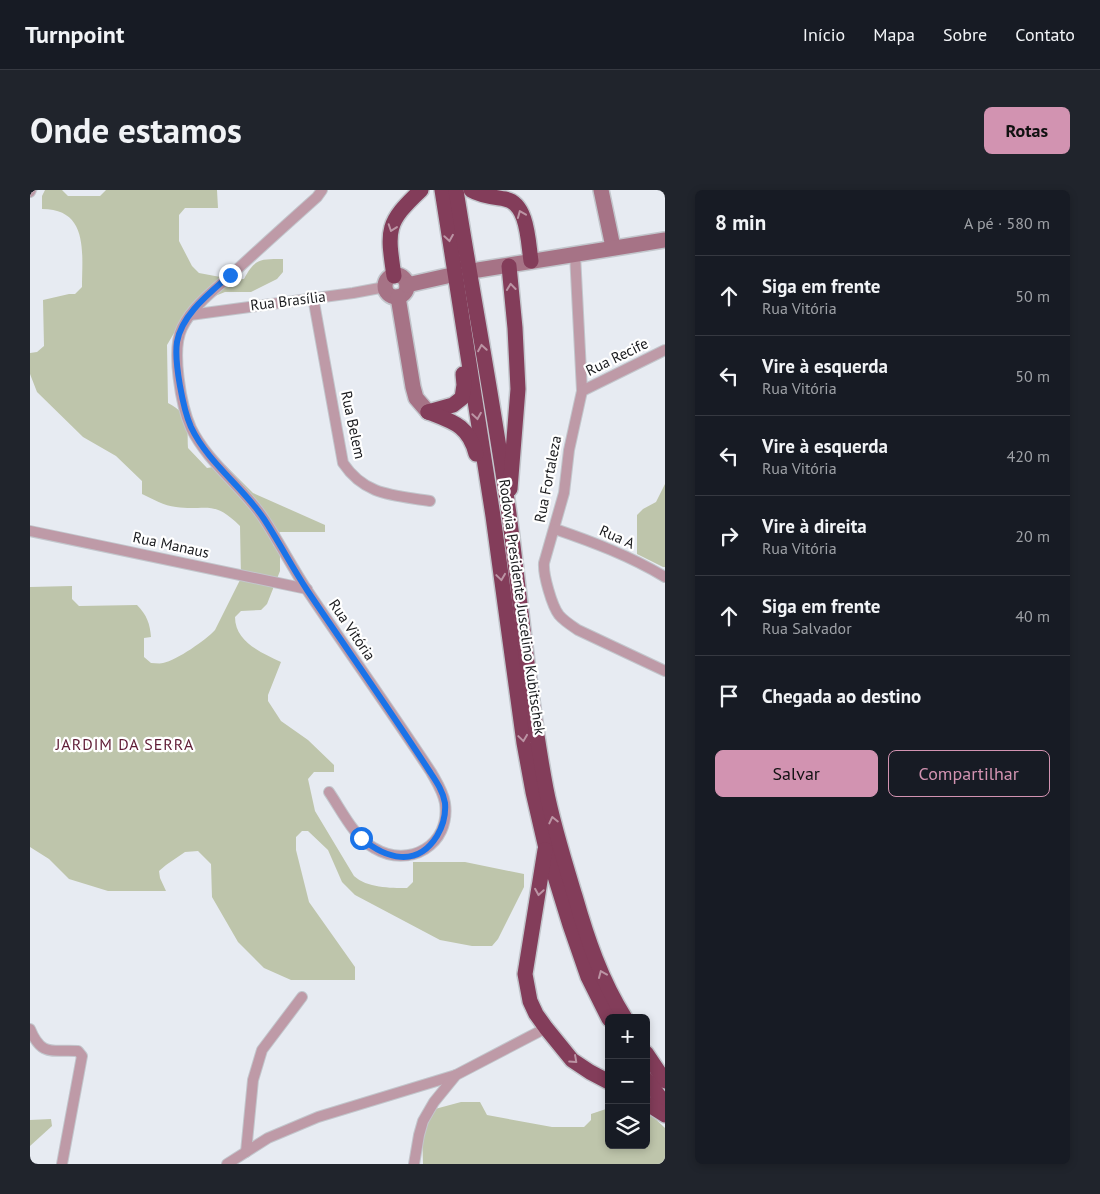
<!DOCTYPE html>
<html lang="pt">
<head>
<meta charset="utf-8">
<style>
	:root { --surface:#171b24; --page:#20242c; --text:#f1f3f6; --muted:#9ea1a6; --line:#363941; --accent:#d293b1 }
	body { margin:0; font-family:"PT Sans",sans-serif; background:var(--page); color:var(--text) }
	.controls { position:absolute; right:15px; bottom:15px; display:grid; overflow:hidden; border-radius:8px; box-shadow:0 2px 8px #0003 }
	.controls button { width:45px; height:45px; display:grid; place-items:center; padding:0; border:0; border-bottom:1px solid var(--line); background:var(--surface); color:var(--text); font:25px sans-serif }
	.stop { position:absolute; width:15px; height:15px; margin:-11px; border:4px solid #1a73e8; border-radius:50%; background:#fff }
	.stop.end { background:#1a73e8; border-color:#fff; box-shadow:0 1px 5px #0008 }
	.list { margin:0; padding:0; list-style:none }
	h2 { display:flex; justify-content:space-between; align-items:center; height:65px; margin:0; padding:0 20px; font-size:21px }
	h2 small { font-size:16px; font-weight:400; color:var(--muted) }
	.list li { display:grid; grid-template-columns:32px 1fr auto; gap:15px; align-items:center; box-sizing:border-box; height:80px; padding:0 20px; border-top:1px solid var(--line) }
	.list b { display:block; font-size:19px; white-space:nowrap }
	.list p { margin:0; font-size:16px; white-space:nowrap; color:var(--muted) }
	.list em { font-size:16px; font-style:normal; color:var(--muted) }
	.actions { display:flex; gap:10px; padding:15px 20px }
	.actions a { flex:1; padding:11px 0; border:1px solid var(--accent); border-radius:8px; text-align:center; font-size:18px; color:var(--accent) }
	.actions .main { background:var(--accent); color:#111 }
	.icon { flex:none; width:28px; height:28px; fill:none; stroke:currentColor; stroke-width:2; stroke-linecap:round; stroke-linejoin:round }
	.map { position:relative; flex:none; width:635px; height:974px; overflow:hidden; border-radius:8px }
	header { display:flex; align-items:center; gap:30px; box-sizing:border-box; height:70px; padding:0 25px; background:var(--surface); border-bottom:1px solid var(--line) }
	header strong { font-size:24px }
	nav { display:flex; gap:28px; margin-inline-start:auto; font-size:18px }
	.intro { display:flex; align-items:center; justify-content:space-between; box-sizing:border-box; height:120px; padding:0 30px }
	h1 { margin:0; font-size:35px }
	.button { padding:12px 22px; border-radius:8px; background:var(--accent); color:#111; font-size:18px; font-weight:700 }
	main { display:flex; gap:30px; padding:0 30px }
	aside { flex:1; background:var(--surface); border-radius:8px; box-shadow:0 2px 8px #0003 }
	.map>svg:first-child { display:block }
</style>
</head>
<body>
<header>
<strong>Turnpoint</strong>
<nav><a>Início</a><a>Mapa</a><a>Sobre</a><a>Contato</a></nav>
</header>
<div class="intro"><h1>Onde estamos</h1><a class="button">Rotas</a></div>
<main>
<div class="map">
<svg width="635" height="974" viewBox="0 0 635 974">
	<rect width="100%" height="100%" fill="#e7ebf2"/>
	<g fill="#bec5ab">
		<path d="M15,0h17l6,6h32l6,-6h111l1,18h-33l-6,7v26l13,25 7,7 32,6h13c11,-21 17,-20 39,-20v13l-6,7 -26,13h-26l-35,14 -23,39 1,58c23,12 19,22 20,45l19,20 18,-3 28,28 72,32v7h-45l-7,7v6l7,6v20l-13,33 -6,6 -20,1 -6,6c0,25 27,36 46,45l-13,33v6l13,20 27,19 26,25v7h-20l-6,7 7,32 39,65c13,12 36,12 53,12l6,-6v-20h52l59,12v13l-26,52 -6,7h-20l-32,-6 -85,-45 -13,-13 -14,-32 -20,-19h-6l-6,6v13l13,52 46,65v13h-64l-27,-12 -26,-26 -26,-45 -1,-33 -13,-13 -13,1 -19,13 -7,6 1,7 6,13h-58l-39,-12 -20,-20 -19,-12v-260l42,-1v13l7,7 58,-1c10,10 13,19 14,32l-7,1v19l7,6c4,0 9,1 12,0 14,-3 43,-23 52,-33l26,-52 -1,-52c-27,-27 -33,-15 -64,-19 -12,-1 -23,-8 -34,-13v-13l-26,-25 -33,-19 -46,-45 -7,-18v-21l7,-1 7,-6 -1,-46 26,-6h6l7,-7c0,-34 7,-78 -40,-78v-13z"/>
		<polygon points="635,294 635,377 633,377 607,364 607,325 613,319 626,312"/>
		<polygon points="431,912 450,912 457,925 522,937 554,937 561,930 561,924 579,918 579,955 616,955 616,923 619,923 635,938 635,974 393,974 392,938 405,919"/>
		<polygon points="21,929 22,936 0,956 0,930"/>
	</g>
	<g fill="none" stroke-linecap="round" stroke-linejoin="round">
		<g stroke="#c2c6cc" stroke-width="12">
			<g id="street">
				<path d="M292,0l-5,7c-29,26 -58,52 -87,79 -17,15 -38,31 -48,52 -11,22 -1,78 9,100 17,35 52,59 73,91 15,23 28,48 43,71 41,61 83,120 124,182 5,9 12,19 14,31 6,42 -36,66 -71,45 -20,-11 -32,-37 -45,-56"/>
				<polyline points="0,2 1,0"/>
				<path d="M545,64l7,137 -13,59 -5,43 -20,70c-1,12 8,43 15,52 5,6 13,11 19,15l87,41"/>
				<path d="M283,107l30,166c22,33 51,32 87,38"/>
				<polyline points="160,125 323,103 355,97"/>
				<polyline points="552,201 635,160"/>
				<path d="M525,339c38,13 75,27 110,48"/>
				<polyline points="0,341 277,399"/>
				<path d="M0,839c12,29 23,20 48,22l4,5 -20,108"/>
				<polyline points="216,962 223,890 232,860 272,807"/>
				<polyline points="197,974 238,948 288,927 426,885"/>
				<polyline points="384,974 389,945 393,931 404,912 426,885 516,838"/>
			</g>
		</g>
		<g stroke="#c2c6cc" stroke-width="18">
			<g id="secondary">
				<polyline points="571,0 583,57"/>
				<polyline points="448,80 635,50"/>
				<circle cx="366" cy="96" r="11"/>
				<polyline points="377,95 417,86"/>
				<polyline points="368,107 383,197 386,208 398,222"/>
			</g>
		</g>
		<g stroke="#c2c6cc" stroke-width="18">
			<g id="highway">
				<polyline points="412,0 463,326 494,553 503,602 515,654 540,735 558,787 579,829"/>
				<path d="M426,0c17,108 38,216 53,324 12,91 20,184 37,275 7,36 18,71 29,107 12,42 26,84 50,122"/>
				<path d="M441,0c10,6 23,7 34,9 23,4 23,43 26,62"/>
				<polyline points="479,76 485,138 488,199 480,299"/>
				<path d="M364,86c-7,-47 -8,-53 27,-86"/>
				<polyline points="398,222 423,215 432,208 434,195 433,184"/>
				<path d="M398,222c26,10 41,14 48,42"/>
				<polyline points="515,660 495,784 500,811 506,824 516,838 542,870 560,882 579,892"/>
				<polyline points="616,863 635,891"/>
				<polyline points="616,889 635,914"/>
				<polyline points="616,913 635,925"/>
			</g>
		</g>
		<use href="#street" stroke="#be9aa7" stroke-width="10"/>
		<use href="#secondary" stroke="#a67386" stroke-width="15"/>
		<use href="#highway" stroke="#833d5a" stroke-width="15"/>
	</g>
	<defs><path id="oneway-chevron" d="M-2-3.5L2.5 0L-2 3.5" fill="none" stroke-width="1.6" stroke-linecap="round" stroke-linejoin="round" transform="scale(1.25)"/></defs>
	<g stroke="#bb94a4">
		<use href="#oneway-chevron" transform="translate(491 24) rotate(-112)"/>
		<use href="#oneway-chevron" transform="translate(362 38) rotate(109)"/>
		<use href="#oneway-chevron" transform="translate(419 48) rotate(81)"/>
		<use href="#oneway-chevron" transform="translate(481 97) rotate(-96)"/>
		<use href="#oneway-chevron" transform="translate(452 158) rotate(-99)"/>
		<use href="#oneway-chevron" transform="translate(447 226) rotate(81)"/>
		<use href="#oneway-chevron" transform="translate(471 387) rotate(82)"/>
		<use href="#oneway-chevron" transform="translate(493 548) rotate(82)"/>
		<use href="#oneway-chevron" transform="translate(523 630) rotate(-103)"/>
		<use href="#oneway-chevron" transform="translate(509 702) rotate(99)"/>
		<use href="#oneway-chevron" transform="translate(572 784) rotate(-113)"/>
		<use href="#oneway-chevron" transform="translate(544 870) rotate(42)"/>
	</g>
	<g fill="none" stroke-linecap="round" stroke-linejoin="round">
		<path stroke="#1a73e8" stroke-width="6" d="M200,85c-20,18 -48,39 -53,67 -3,20 6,67 14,85 17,36 52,60 73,92 15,23 28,48 43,71 41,61 83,120 123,182 6,9 13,19 15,31 1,12 -2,23 -8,33 -20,32 -51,23 -76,2"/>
	</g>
	<g text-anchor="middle" stroke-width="4.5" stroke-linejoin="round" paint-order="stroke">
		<g font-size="15" fill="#1a1b1e" stroke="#fff">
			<text transform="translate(258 111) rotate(-7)" y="5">Rua Brasília</text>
			<text transform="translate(587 167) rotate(-26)" y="5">Rua Recife</text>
			<text transform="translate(323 235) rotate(78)" y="5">Rua Belem</text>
			<text transform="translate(518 289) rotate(-79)" y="5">Rua Fortaleza</text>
			<text transform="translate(587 347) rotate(24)" y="5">Rua A</text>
			<text transform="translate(141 355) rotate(12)" y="5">Rua Manaus</text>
			<text transform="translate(492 417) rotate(82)" y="5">Rodovia Presidente Juscelino Kubitschek</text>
			<text transform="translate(322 440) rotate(56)" y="5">Rua Vitória</text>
		</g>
		<g font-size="16" letter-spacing="1" fill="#5f1c35" stroke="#fff">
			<text x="95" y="560">JARDIM DA SERRA</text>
		</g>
	</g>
</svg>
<div class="controls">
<button>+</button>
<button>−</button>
<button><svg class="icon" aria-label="layers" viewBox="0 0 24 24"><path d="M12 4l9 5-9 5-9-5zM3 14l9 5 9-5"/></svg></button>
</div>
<div class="stop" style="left:331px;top:648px"></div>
<div class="stop end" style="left:200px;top:85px"></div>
</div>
<aside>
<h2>8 min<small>A pé · 580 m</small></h2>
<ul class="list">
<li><svg class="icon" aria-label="ahead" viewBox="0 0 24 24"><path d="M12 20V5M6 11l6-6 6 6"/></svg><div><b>Siga em frente</b><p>Rua Vitória</p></div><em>50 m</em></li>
<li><svg class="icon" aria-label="left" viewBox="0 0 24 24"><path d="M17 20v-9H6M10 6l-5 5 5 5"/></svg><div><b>Vire à esquerda</b><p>Rua Vitória</p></div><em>50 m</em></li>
<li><svg class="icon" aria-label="left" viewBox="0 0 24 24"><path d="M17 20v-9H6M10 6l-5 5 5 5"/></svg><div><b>Vire à esquerda</b><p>Rua Vitória</p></div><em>420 m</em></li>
<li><svg class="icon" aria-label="right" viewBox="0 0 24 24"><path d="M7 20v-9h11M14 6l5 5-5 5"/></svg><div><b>Vire à direita</b><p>Rua Vitória</p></div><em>20 m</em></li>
<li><svg class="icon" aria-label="ahead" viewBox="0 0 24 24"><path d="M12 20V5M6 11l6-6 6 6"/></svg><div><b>Siga em frente</b><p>Rua Salvador</p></div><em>40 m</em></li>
<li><svg class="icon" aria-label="arrive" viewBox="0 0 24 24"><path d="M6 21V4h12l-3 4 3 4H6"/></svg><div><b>Chegada ao destino</b></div></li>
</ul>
<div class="actions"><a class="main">Salvar</a><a>Compartilhar</a></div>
</aside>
</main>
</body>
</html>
